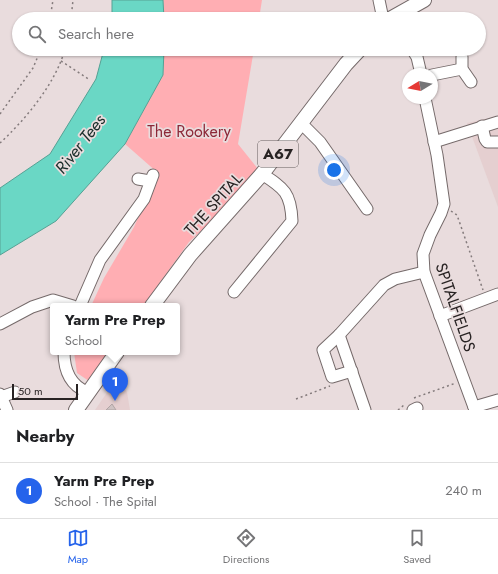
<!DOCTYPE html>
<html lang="en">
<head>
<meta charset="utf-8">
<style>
	:root { --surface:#fff; --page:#f6f6f6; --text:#202124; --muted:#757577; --line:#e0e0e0; --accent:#2563eb }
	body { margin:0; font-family:Jost,sans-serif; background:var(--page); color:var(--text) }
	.compass { position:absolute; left:402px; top:68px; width:36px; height:36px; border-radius:50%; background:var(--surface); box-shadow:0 1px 3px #0004; rotate:260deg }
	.scale { position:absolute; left:12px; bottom:10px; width:66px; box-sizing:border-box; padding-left:4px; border:2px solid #282323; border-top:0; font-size:11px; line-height:14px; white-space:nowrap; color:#282323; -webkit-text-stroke:3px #e9dcdd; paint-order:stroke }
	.you { position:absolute; left:334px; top:170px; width:14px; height:14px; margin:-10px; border:3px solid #fff; border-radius:50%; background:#1a73e8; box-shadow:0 0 0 6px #1a73e833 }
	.badge { display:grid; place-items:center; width:26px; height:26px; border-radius:50%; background:var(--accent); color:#fff; font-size:13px; font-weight:700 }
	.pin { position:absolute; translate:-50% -33px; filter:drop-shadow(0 1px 2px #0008) }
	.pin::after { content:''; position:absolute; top:21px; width:14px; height:12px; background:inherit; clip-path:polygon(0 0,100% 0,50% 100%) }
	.popup { position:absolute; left:50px; top:303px; width:130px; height:52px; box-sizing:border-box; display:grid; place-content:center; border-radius:4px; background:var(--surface); filter:drop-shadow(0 1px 3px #0005); font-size:13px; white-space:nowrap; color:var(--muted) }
	.popup b { font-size:15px; color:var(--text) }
	.popup::after { content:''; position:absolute; left:50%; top:100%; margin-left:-8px; border:8px solid transparent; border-top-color:var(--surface) }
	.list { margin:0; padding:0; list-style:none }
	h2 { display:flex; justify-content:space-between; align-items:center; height:52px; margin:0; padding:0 16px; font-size:17px }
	h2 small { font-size:13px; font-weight:400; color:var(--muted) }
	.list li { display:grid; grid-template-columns:26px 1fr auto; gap:12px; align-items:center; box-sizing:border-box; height:56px; padding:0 16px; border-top:1px solid var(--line) }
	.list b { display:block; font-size:15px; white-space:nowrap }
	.list p { margin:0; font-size:13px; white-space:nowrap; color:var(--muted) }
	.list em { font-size:13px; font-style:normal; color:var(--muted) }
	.icon { flex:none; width:22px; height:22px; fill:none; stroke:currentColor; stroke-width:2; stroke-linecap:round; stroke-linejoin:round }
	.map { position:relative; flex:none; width:498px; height:410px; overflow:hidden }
	.search { position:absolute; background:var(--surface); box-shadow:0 1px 3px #0004; left:12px; right:12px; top:12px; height:44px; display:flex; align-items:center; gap:10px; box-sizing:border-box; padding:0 14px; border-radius:22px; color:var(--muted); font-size:15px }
	.sheet { height:108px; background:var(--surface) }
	nav { display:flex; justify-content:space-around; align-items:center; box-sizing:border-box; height:56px; border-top:1px solid var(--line); background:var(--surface); font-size:11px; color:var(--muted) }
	nav a { display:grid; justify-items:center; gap:2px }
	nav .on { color:var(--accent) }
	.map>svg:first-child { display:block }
</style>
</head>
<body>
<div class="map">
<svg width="498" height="410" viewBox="0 0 498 410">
	<rect width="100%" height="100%" fill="#e9dcdd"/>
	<g fill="#e5cfd0">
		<polygon points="498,116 498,207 467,123"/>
		<polygon points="117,378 127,392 130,410 95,410"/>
	</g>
	<g fill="#ffaeb3">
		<polygon points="163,0 262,0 259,19 164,19"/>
		<polygon points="164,49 254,49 238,144 262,174 189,242 143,306 91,306 104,278 134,227 158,173 125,144 163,75"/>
		<polygon points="74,352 110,352 89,381 77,373"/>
	</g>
	<g fill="#6ad7c5" stroke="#56a194">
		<polygon points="112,0 163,0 164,19 112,19"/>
		<polygon points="104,49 164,49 163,75 125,144 56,221 0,255 0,188 50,154 96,79"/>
	</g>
	<polygon fill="#cec2c2" stroke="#b1a5a5" points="112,404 116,410 106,410"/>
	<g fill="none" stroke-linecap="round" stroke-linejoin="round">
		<g stroke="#756a6a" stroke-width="13">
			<g id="minor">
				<polyline points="379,0 383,19"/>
				<polyline points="412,49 417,57 421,74"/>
				<polyline points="462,57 462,69 471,82"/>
				<polyline points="432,75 462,69"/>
				<polyline points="425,98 437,155 444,204 441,213 430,235 423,254 424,272 475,410"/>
				<polyline points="301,123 320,142 367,209"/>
				<polyline points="482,126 485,139 487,142 498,142"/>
				<polyline points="434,142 498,122"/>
				<polyline points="138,179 150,181"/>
				<path d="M234,292l58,-71c-1,-28 -8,-33 -30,-47"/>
				<polyline points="80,306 100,260 144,199 153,175"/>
				<polyline points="440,316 498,294"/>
				<polyline points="0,324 32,307 53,300 73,306"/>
				<polyline points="339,335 365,410"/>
				<path d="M64,352c0,18 6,33 23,40"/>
				<polyline points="352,371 332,377 323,350 339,335 384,285 395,279 424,272"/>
				<polyline points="0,394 7,410"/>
				<polyline points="1,397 15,392"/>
				<polyline points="474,407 498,400"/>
				<polyline points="413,410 417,408"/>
			</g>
		</g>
		<g stroke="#756a6a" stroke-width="16">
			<g id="major">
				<polyline points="390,19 424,0"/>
				<polyline points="152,306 190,255 262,174 346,64 360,49"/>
				<polyline points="76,410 117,352"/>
			</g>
		</g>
		<g stroke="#847b7c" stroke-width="1.5" stroke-dasharray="2 3" stroke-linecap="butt">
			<polyline points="50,19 53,0"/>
			<polyline points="71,19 73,0"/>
			<polyline points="61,61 90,80"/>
			<polyline points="0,114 33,68 41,49"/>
			<path d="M0,143c25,-23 56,-60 65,-94"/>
			<polyline points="451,211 457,215 483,290"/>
			<polyline points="414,398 456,383"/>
			<polyline points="296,399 330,386"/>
			<polyline points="398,410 404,405"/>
		</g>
		<use href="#minor" stroke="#fff" stroke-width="11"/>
		<use href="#major" stroke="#fff" stroke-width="14"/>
	</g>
	<g text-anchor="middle" stroke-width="3.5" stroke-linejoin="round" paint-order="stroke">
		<rect fill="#e9dcdd" stroke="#625a5b" stroke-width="1" x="258" y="141" width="40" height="26" rx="3"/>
		<g font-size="15" font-weight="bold" fill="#282323">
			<text x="278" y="159">A67</text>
		</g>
		<g font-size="16" fill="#8c2838" stroke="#e9dcdd">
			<text x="189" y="137">The Rookery</text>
		</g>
		<g font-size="16" fill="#282323" stroke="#e9dcdd">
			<text transform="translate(213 204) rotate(-48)" y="6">THE SPITAL</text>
			<text transform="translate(456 307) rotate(71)" y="6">SPITALFIELDS</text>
		</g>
		<g font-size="17" font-style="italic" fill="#1a2e2b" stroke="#e9dcdd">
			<text transform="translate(80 144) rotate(-52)" y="6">River Tees</text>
		</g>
	</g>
</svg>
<svg class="compass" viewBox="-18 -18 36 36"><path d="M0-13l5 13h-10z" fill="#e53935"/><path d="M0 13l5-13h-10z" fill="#757577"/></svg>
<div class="scale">50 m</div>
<div class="you"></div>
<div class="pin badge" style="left:115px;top:401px">1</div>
<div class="popup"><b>Yarm Pre Prep</b>School</div>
<div class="search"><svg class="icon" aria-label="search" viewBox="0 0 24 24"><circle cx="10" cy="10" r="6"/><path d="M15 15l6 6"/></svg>Search here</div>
</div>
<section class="sheet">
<h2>Nearby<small></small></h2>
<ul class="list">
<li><span class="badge">1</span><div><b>Yarm Pre Prep</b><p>School · The Spital</p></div><em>240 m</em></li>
</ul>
</section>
<nav>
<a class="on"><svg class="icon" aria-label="map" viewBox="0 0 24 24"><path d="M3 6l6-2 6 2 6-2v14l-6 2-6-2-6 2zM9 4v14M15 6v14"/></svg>Map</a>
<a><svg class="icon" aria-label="directions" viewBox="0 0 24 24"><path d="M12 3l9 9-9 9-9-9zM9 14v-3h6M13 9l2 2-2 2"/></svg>Directions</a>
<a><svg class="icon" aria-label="saved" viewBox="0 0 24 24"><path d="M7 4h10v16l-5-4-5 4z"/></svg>Saved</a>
</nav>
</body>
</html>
